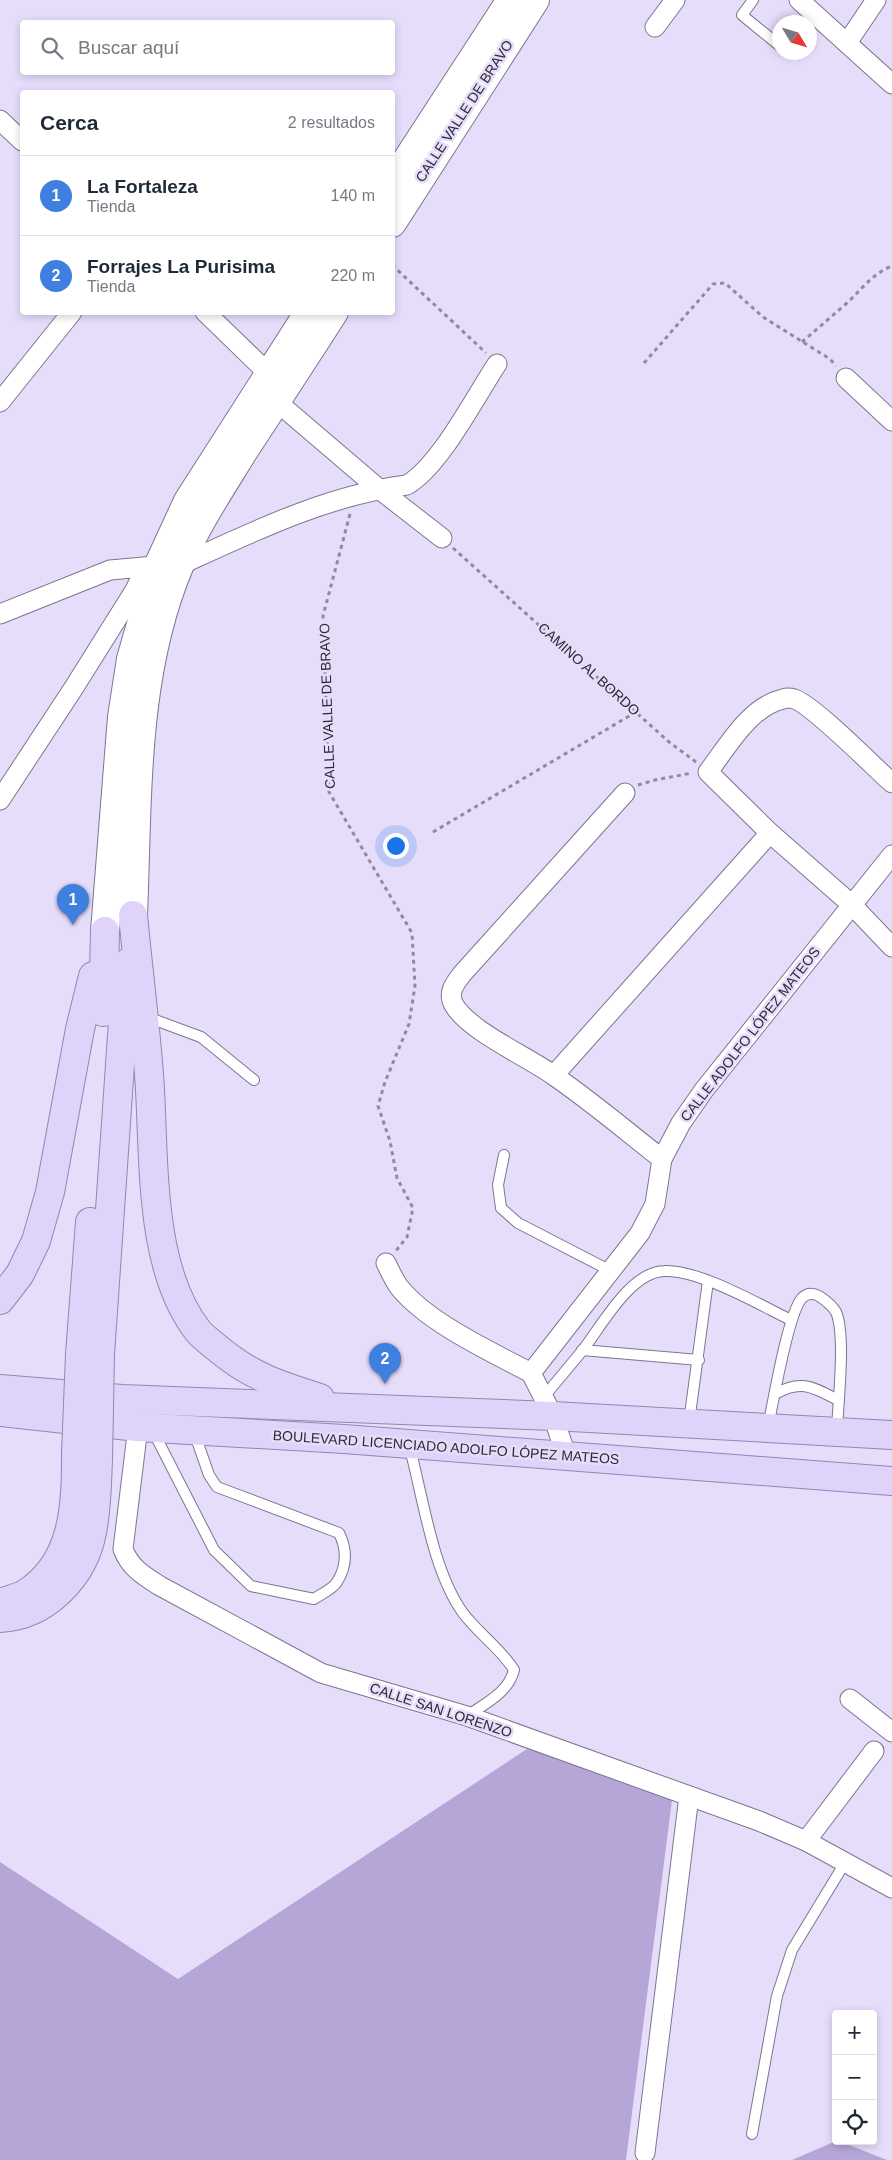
<!DOCTYPE html>
<html lang="es">
<head>
<meta charset="utf-8">
<style>
	:root { --surface:#fff; --page:#f2f2f3; --text:#1f2937; --muted:#747a83; --line:#e0e1e3; --accent:#1a73e8 }
	body { margin:0; font-family:Helvetica,sans-serif; background:var(--page); color:var(--text) }
	.controls { position:absolute; right:15px; bottom:15px; display:grid; overflow:hidden; border-radius:5px; box-shadow:0 2px 8px #0003 }
	.controls button { width:45px; height:45px; display:grid; place-items:center; padding:0; border:0; border-bottom:1px solid var(--line); background:var(--surface); color:var(--text); font:25px sans-serif }
	.compass { position:absolute; left:772px; top:15px; width:45px; height:45px; border-radius:50%; background:var(--surface); box-shadow:0 2px 8px #0003; rotate:128deg }
	.you { position:absolute; left:395px; top:845px; width:18px; height:18px; margin:-12px; border:4px solid #fff; border-radius:50%; background:#1a73e8; box-shadow:0 0 0 8px #1a73e833 }
	.badge { display:grid; place-items:center; width:32px; height:32px; border-radius:50%; background:var(--accent); color:#fff; font-size:16px; font-weight:700 }
	.pin { position:absolute; translate:-50% -41px; filter:drop-shadow(0 1px 2px #0008) }
	.pin::after { content:''; position:absolute; top:26px; width:18px; height:15px; background:inherit; clip-path:polygon(0 0,100% 0,50% 100%) }
	.list { margin:0; padding:0; list-style:none }
	h2 { display:flex; justify-content:space-between; align-items:center; height:65px; margin:0; padding:0 20px; font-size:21px }
	h2 small { font-size:16px; font-weight:400; color:var(--muted) }
	.list li { display:grid; grid-template-columns:32px 1fr auto; gap:15px; align-items:center; box-sizing:border-box; height:80px; padding:0 20px; border-top:1px solid var(--line) }
	.list b { display:block; font-size:19px; white-space:nowrap }
	.list p { margin:0; font-size:16px; white-space:nowrap; color:var(--muted) }
	.list em { font-size:16px; font-style:normal; color:var(--muted) }
	.icon { flex:none; width:28px; height:28px; fill:none; stroke:currentColor; stroke-width:2; stroke-linecap:round; stroke-linejoin:round }
	.map { position:relative; flex:none; width:892px; height:2160px; overflow:hidden }
	.search { position:absolute; background:var(--surface); box-shadow:0 2px 8px #0003; left:20px; top:20px; width:375px; height:55px; display:flex; align-items:center; gap:12px; box-sizing:border-box; padding:0 18px; border-radius:5px; color:var(--muted); font-size:19px }
	.panel { position:absolute; background:var(--surface); box-shadow:0 2px 8px #0003; left:20px; top:90px; width:375px; height:225px; border-radius:5px }
	.map>svg:first-child { display:block }
</style>
</head>
<body>
<div class="map">
<svg width="892" height="2160" viewBox="0 0 892 2160">
	<rect width="100%" height="100%" fill="#e6ddfb"/>
	<g fill="#b5a6d7">
		<polygon points="530,1747 672,1800 626,2160 0,2160 0,1862 178,1979"/>
		<polygon points="836,2141 839,2141 887,2160 792,2160"/>
	</g>
	<g fill="none" stroke-linecap="round" stroke-linejoin="round">
		<g stroke="#7d758f" stroke-width="12">
			<g id="service">
				<polyline points="753,0 742,15 780,46"/>
				<polyline points="147,1017 201,1037 254,1080"/>
				<polyline points="504,1155 498,1185 501,1208 518,1223 611,1271"/>
				<polyline points="582,1350 699,1360"/>
				<path d="M775,1394c26,-15 38,-7 63,6"/>
				<path d="M543,1398c13,-16 26,-31 39,-47 19,-24 48,-79 82,-80 34,-2 96,34 127,49"/>
				<polyline points="689,1422 708,1281"/>
				<path d="M768,1427c5,-24 20,-114 34,-129 5,-5 11,-5 17,-2 6,4 13,9 17,16 10,22 2,91 1,118"/>
				<path d="M153,1431l61,119 37,36 63,13c7,-5 19,-10 23,-17 10,-16 10,-33 2,-49l-122,-46 -8,-12 -15,-43"/>
				<path d="M409,1445c14,51 23,125 54,168 15,20 38,36 51,57 -6,23 -28,33 -47,46"/>
				<polyline points="752,2134 777,1996 792,1950 846,1861"/>
			</g>
		</g>
		<g stroke="#7d758f" stroke-width="21">
			<g id="minor">
				<polyline points="799,0 892,84"/>
				<polyline points="655,27 675,0"/>
				<polyline points="847,43 876,0"/>
				<polyline points="0,120 22,141"/>
				<polyline points="205,312 269,374"/>
				<polyline points="846,378 892,421"/>
				<polyline points="276,401 379,489 442,538"/>
				<polyline points="0,402 72,312"/>
				<path d="M180,565c72,-33 148,-70 227,-80 33,-19 68,-88 90,-121"/>
				<polyline points="0,614 110,570 155,566"/>
				<path d="M892,783c-18,-16 -80,-79 -98,-84 -3,-1 -8,-1 -11,0 -34,8 -55,47 -75,73l62,61 81,71 41,43"/>
				<path d="M625,793l-163,181c-7,9 -15,19 -8,31 15,26 74,52 99,70 38,26 73,56 109,84"/>
				<polyline points="0,800 73,689 135,590 146,567"/>
				<polyline points="554,1075 770,833"/>
				<path d="M386,1263c4,8 8,17 13,24 29,36 91,64 132,86"/>
				<path d="M138,1427l-15,122c7,19 21,27 37,37l161,87 146,43 292,105 47,20 86,47"/>
				<polyline points="566,1455 553,1416 531,1373 640,1233 655,1204 662,1159 681,1123 704,1090 892,855"/>
				<polyline points="850,1699 892,1732"/>
				<polyline points="806,1841 874,1751"/>
				<polyline points="645,2153 689,1796"/>
			</g>
		</g>
		<g stroke="#7d758f" stroke-width="30">
			<g id="secondary">
				<polyline points="392,183 511,0"/>
				<polyline points="392,223 535,0"/>
				<path d="M133,915c5,-117 0,-241 47,-351 16,-39 41,-76 63,-112 30,-46 61,-93 91,-140"/>
				<polyline points="105,931 122,717 131,659 158,566 188,501 309,312"/>
			</g>
		</g>
		<g stroke="#9485b2" stroke-width="30">
			<g id="primary">
				<path d="M133,915c5,53 12,106 16,159 6,79 -2,192 49,257 5,6 12,11 18,16 34,29 62,38 104,51"/>
				<polyline points="103,1012 105,931"/>
				<polyline points="0,1300 20,1274 36,1241 50,1192 80,1029 93,976"/>
				<polyline points="80,1354 90,1222"/>
				<polyline points="100,1355 127,963"/>
				<polyline points="0,1389 122,1399 553,1416 892,1435"/>
				<polyline points="0,1412 138,1427 344,1439 892,1481"/>
				<path d="M0,1603c8,-3 18,-5 25,-9 50,-31 51,-89 51,-141"/>
				<path d="M0,1618c46,-2 84,-42 92,-86 5,-24 5,-49 6,-73"/>
			</g>
		</g>
		<g stroke="#908a9f" stroke-width="3" stroke-dasharray="4 4" stroke-linecap="butt">
			<polyline points="392,265 486,353"/>
			<path d="M802,342c15,-13 30,-26 45,-39 15,-14 25,-29 45,-37"/>
			<polyline points="644,363 713,284 725,283 763,317 830,359 836,366"/>
			<polyline points="350,514 323,616 329,792 412,933 415,986 409,1024 385,1082 378,1106 390,1141 397,1178 413,1208 407,1237 395,1252"/>
			<polyline points="453,548 669,742 696,762"/>
			<polyline points="638,785 655,780 692,773"/>
			<polyline points="433,832 636,712"/>
		</g>
		<use href="#service" stroke="#fff" stroke-width="10"/>
		<use href="#minor" stroke="#fff" stroke-width="19"/>
		<use href="#secondary" stroke="#fff" stroke-width="28"/>
		<use href="#primary" stroke="#e0d3fa" stroke-width="28"/>
		<g stroke="#9485b2" stroke-width="30" stroke-linecap="butt">
			<g id="primary-bridge">
				<polyline points="76,1453 80,1354"/>
				<polyline points="98,1459 100,1355"/>
			</g>
		</g>
		<use href="#primary-bridge" stroke="#e0d3fa" stroke-width="28"/>
	</g>
	<g text-anchor="middle" stroke-width="5" stroke-linejoin="round" paint-order="stroke">
		<g font-size="14" fill="#2d2a35" stroke="#e6ddfb">
			<text transform="translate(464 111) rotate(-57)" y="5">CALLE VALLE DE BRAVO</text>
			<text transform="translate(589 669) rotate(42)" y="5">CAMINO AL BORDO</text>
			<text transform="translate(327 706) rotate(-92)" y="5">CALLE VALLE DE BRAVO</text>
			<text transform="translate(750 1034) rotate(-52)" y="5">CALLE ADOLFO LÓPEZ MATEOS</text>
			<text transform="translate(446 1447) rotate(4)" y="5">BOULEVARD LICENCIADO ADOLFO LÓPEZ MATEOS</text>
			<text transform="translate(441 1710) rotate(18)" y="5">CALLE SAN LORENZO</text>
		</g>
	</g>
</svg>
<div class="controls">
<button>+</button>
<button>−</button>
<button><svg class="icon" aria-label="locate" viewBox="0 0 24 24"><circle cx="12" cy="12" r="6"/><path d="M12 2v4M12 18v4M2 12h4M18 12h4"/></svg></button>
</div>
<svg class="compass" viewBox="-18 -18 36 36"><path d="M0-13l5 13h-10z" fill="#e53935"/><path d="M0 13l5-13h-10z" fill="#747a83"/></svg>
<div class="you"></div>
<div class="pin badge" style="left:73px;top:925px;background:#3f7fe0">1</div>
<div class="pin badge" style="left:385px;top:1384px;background:#3f7fe0">2</div>
<div class="search"><svg class="icon" aria-label="search" viewBox="0 0 24 24"><circle cx="10" cy="10" r="6"/><path d="M15 15l6 6"/></svg>Buscar aquí</div>
<section class="panel">
<h2>Cerca<small>2 resultados</small></h2>
<ul class="list">
<li><span class="badge" style="background:#3f7fe0">1</span><div><b>La Fortaleza</b><p>Tienda</p></div><em>140 m</em></li>
<li><span class="badge" style="background:#3f7fe0">2</span><div><b>Forrajes La Purisima</b><p>Tienda</p></div><em>220 m</em></li>
</ul>
</section>
</div>
</body>
</html>
